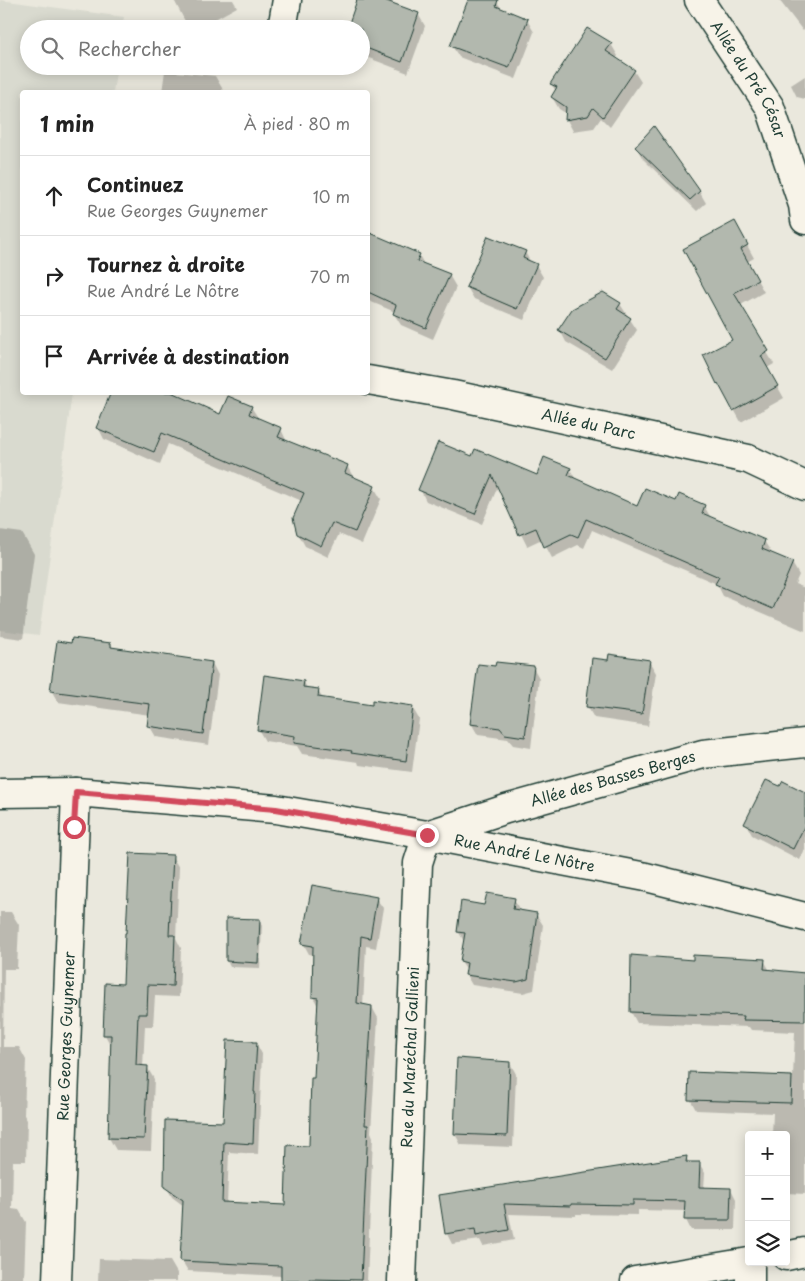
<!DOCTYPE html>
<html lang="fr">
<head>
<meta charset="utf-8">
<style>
	:root { --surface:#fff; --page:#f6f6f6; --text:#222; --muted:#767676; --line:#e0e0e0 }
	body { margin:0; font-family:"Playpen Sans",sans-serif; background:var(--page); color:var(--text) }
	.controls { position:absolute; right:15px; bottom:15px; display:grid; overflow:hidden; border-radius:5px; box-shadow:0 2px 12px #0003 }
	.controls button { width:45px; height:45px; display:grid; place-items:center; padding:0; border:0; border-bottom:1px solid var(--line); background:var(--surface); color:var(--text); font:25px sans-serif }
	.stop { position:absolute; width:15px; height:15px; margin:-11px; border:4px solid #d1495b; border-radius:50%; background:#fff }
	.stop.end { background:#d1495b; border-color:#fff; box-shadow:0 1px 5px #0008 }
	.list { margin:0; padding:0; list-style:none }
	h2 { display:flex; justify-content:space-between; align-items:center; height:65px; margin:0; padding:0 20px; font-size:21px }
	h2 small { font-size:16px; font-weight:400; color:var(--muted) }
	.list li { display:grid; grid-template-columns:32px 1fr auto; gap:15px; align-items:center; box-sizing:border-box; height:80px; padding:0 20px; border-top:1px solid var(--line) }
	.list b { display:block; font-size:19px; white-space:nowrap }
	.list p { margin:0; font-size:16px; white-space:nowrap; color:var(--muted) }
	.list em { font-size:16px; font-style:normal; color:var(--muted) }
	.icon { flex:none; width:28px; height:28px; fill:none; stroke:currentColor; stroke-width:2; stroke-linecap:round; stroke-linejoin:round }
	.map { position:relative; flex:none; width:805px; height:1281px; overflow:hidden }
	.search { position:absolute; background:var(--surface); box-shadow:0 2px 12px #0003; left:20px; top:20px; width:350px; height:55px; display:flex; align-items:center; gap:12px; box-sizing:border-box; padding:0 18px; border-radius:28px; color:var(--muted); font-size:19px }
	.panel { position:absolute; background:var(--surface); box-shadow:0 2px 12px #0003; left:20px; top:90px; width:350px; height:305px; border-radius:5px }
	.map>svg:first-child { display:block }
</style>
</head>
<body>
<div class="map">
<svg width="805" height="1281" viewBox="0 0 805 1281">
	<rect width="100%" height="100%" fill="#eae8dd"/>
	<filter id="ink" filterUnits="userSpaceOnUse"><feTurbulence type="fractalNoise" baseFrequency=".02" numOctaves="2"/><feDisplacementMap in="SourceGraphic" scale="10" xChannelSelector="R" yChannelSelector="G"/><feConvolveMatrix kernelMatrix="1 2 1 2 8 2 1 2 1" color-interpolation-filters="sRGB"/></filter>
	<g filter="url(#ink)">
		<polygon fill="#d9dacf" points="0,0 124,17 122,29 29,29 29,66 117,66 113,92 22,92 22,392 72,393 39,635 0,630"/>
		<g fill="#0003">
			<polygon points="174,0 233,0 237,7 197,29 189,29"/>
			<polygon points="359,0 391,0 393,4 418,14 425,26 408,73 361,55 361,29"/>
			<polygon points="469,0 496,0 503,11 527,20 534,32 516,79 459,57 452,46"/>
			<polygon points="779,0 805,0 805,29 803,31"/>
			<polygon points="611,44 618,56 616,59 634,71 641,82 610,127 601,118 594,128 573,131 567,120 567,114 559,109 552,97 556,91 551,84"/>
			<polygon points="165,71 215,76 222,88 223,92 162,92"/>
			<polygon points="805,76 805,99 797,97 791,85"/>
			<polygon points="636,147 699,191 706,203 697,211 643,159"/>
			<polygon points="741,234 754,258 747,262 764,292 739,306 774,364 767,368 784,398 741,422 726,395 734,340 684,249"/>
			<polygon points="383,240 419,255 425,266 449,275 456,287 433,339 401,325 394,314 395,312 369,301 368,299 368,277"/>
			<polygon points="525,252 531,263 536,265 543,277 524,320 474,299 467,287"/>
			<polygon points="620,304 637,330 612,369 566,342 560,330"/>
			<polygon points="251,407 259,419 281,429 287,442 347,466 354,478 374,487 381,499 362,544 339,534 328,557 305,546 298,533 302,501 168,444 160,464 104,439 98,427 221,415"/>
			<polygon points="472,458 538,477 570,469 576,480 638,508 677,503 704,506 711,518 764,541 771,552 770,554 792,563 799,575 795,584 805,588 805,631 723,596 717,584 592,530 584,548 578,545 552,558 542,539 527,546 521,534 498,486 482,524 426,501 420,489"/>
			<polygon points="0,530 22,533 34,554 23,639 0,636"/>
			<polygon points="72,644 111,644 113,648 212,663 218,675 209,745 156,737 149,725 150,715 58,702 51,690"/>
			<polygon points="649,661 656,673 648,726 594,718 587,706 609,662"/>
			<polygon points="533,667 539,678 531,748 513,745 508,739 478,735 471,723"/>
			<polygon points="304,682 307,688 318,691 323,699 373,706 412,707 419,719 412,772 359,765 358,762 302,754 297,746 265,741 258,729"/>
			<polygon points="781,788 805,794 805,849 800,860 752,835 746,824"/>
			<polygon points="172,856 179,868 176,938 181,948 179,997 155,996 153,1026 145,1026 143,1067 147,1067 154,1079 151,1151 116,1150 109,1138 111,1046 105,1035"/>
			<polygon points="376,898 383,908 376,948 366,946 363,1006 372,1007 378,1018 371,1132 373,1137 367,1281 282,1281 282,1276 188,1271 182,1261 184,1206 172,1197 166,1186 224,1123 254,1043 256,1043 262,1054 258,1154 229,1152 227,1204 286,1206 310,1147 315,1080 318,1006 313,997 314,955 309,954 303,943"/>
			<polygon points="514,899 520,911 536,914 543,925 534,990 523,993 472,985 466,975 467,970 461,961 465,943 458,931 485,906"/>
			<polygon points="0,912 11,912 19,925 17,969 4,969 3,1047 19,1047 26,1060 24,1115 27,1120 26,1161 13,1161 12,1209 19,1210 26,1222 24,1281 0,1281"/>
			<polygon points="259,920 262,926 260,968 230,967 227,961"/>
			<polygon points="632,957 694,961 764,960 770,971 805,974 805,1194 786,1193 786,1135 772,1135 773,1113 696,1110 690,1099 777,1076 793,1076 795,1032 751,1030 749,1027 637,1023 631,1012"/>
			<polygon points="458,1059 510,1063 516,1074 513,1147 461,1145 455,1134"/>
			<polygon points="686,1157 689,1163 699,1163 705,1173 704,1188 731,1189 736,1199 735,1230 691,1230 686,1220 686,1211 638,1210 638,1215 576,1214 576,1216 509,1214 514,1240 483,1246 480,1240 452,1244 447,1234 440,1196"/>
			<polygon points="99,1259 170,1261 177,1273 177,1281 98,1281"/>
		</g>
		<g fill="#b2b8ae" stroke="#1f3d34">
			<polygon points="357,0 384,0 419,13 402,62 361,46 361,29 347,29"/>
			<polygon points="468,0 498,0 496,6 528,19 509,68 450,46"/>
			<polygon points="587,28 612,43 606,51 635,70 603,117 593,108 588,116 565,120 566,107 551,97 557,87 550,84"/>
			<polygon points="654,126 700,191 690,200 635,147"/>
			<polygon points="735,221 748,245 741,249 758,280 734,293 769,351 761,356 778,386 733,411 718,383 717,384 703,355 732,340 683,249"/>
			<polygon points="368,232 420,254 417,261 450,274 426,328 393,314 396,305 368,292"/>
			<polygon points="488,236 526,251 523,258 537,264 517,309 466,287"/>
			<polygon points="603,292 621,303 617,309 631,318 605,358 558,330 572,309"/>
			<polygon points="111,392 171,392 220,414 228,396 252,406 249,414 282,428 278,437 348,465 345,473 375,486 355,532 332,523 321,546 297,534 293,518 304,493 162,433 154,452 96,428"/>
			<polygon points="438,442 472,456 475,449 537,475 544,457 571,468 568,475 637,506 645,488 676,501 679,494 705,505 702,513 765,540 762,549 793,562 773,609 715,584 719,577 586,519 578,537 571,534 544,547 536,528 519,535 492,475 475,514 418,490"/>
			<polygon points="72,638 111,643 111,647 212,662 203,734 147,726 150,704 50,691 57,641 71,643"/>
			<polygon points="609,654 650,660 642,714 586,707 592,658 608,660"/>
			<polygon points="496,662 534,666 525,737 505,734 500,728 470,724 478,664 495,666"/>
			<polygon points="264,675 304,681 303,687 319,689 318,697 372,705 372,700 413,706 406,761 351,753 352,751 294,743 295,736 257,730"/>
			<polygon points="766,780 780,786 783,781 805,792 805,825 793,849 744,824"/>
			<polygon points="130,853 173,855 169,935 175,935 173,986 148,985 147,1014 138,1014 136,1065 148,1066 144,1139 108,1138 111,1035 103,1035 105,983 123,984 125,933 126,933"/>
			<polygon points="312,885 377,897 370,938 361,936 357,1003 372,1006 365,1125 368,1125 361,1280 309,1279 308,1281 281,1281 281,1266 180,1261 183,1200 164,1187 165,1120 223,1122 227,1040 253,1041 253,1042 257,1042 254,1092 255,1092 253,1144 224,1142 222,1202 285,1205 287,1145 309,1146 311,1078 314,1078 318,998 312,997 313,946 301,944"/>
			<polygon points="487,893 515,898 513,909 537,913 528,979 516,982 465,975 467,963 460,961 465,933 457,932 461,901 484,905"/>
			<polygon points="226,918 260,919 258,963 226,961"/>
			<polygon points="631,955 693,960 693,955 765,959 764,969 805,973 805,1021 743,1020 744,1016 630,1012"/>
			<polygon points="457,1058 510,1062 507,1136 454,1134"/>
			<polygon points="689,1072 792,1076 791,1103 688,1100"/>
			<polygon points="687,1156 686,1162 700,1162 699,1187 731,1188 730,1220 684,1220 685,1201 633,1200 633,1205 571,1204 571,1206 504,1204 509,1230 476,1236 475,1229 445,1234 439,1195"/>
		</g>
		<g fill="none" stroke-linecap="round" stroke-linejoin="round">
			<g stroke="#1f3d34" stroke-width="31">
				<g id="minor">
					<path id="s1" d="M699,0l71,107 33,98 2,15"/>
					<polyline points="282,29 287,0"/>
					<path id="s2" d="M368,380l85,15 295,64 57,27"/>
					<path id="s3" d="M0,793l76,-1 200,17 151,26 219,42 159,40"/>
					<path id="s4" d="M57,1281l19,-489"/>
					<path id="s5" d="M402,1281l16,-418 9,-28 79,-26 197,-55 102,-11"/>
					<polyline points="750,1281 750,1262"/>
				</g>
			</g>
			<g stroke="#1f3d34" stroke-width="31">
				<g id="secondary">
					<polyline points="786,1256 805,1252"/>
					<polyline points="635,1281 749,1262"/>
				</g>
			</g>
			<use href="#minor" stroke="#f7f3e8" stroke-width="28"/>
			<use href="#secondary" stroke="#f7f3e8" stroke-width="28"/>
		</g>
	</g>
	<g fill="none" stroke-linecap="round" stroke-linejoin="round" filter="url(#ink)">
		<polyline stroke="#d1495b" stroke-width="6" points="74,827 76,792 276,809 427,835"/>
	</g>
	<g text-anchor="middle" stroke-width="5" stroke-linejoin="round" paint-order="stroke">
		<g font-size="15" fill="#1f3d34" stroke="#f7f3e8">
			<text dy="5" stroke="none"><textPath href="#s1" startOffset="94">Allée du Pré César</textPath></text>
			<text dy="5" stroke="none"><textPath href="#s2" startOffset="225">Allée du Parc</textPath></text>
			<text dy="5" stroke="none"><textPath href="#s5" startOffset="642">Allée des Basses Berges</textPath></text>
			<text dy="5" stroke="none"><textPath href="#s3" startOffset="529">Rue André Le Nôtre</textPath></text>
			<text dy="5" stroke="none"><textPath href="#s4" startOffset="245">Rue Georges Guynemer</textPath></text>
			<text dy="5" stroke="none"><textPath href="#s5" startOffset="224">Rue du Maréchal Gallieni</textPath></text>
		</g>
	</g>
</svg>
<div class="controls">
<button>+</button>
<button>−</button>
<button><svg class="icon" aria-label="layers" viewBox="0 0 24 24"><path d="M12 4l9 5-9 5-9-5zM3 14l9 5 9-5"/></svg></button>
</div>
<div class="stop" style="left:74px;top:827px"></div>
<div class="stop end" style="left:427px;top:835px"></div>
<div class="search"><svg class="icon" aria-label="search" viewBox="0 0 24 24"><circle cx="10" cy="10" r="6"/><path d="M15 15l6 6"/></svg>Rechercher</div>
<section class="panel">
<h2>1 min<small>À pied · 80 m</small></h2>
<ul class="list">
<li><svg class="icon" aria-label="ahead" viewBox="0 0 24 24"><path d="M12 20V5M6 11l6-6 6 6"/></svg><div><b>Continuez</b><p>Rue Georges Guynemer</p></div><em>10 m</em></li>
<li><svg class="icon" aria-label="right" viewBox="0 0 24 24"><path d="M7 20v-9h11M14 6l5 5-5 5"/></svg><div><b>Tournez à droite</b><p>Rue André Le Nôtre</p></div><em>70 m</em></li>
<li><svg class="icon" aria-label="arrive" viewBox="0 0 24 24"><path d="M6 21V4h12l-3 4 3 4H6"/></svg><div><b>Arrivée à destination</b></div></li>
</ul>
</section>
</div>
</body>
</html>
